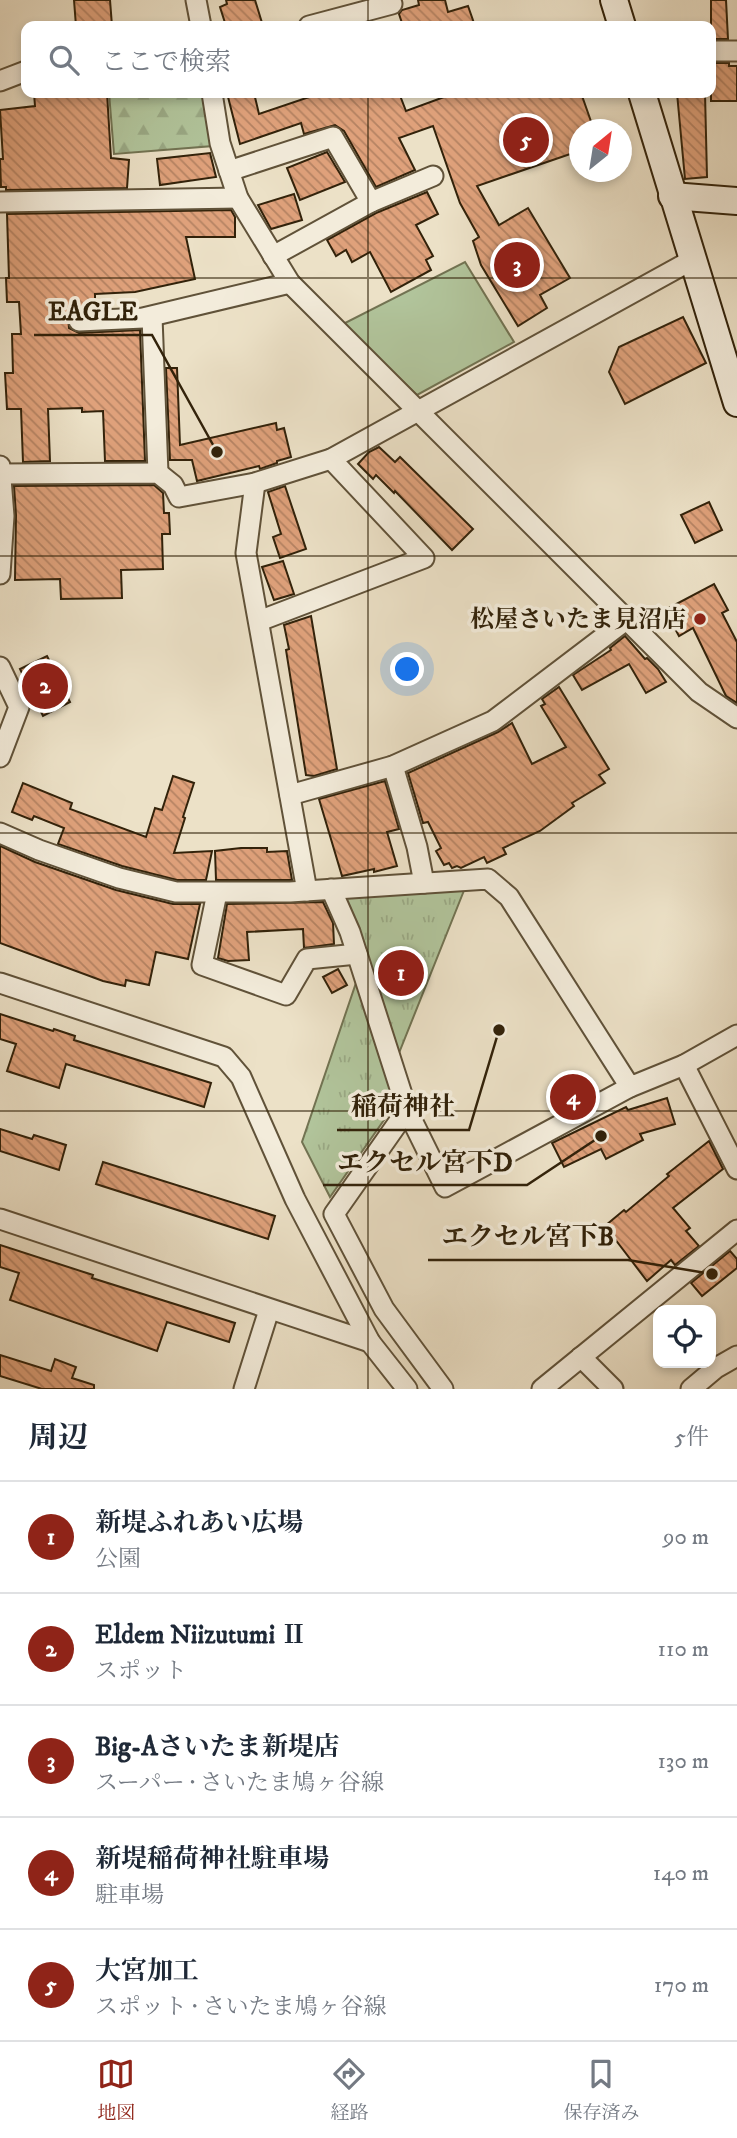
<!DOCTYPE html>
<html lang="ja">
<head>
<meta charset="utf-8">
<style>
	:root { --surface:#fff; --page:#f2f2f3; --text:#1f2937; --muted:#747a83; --line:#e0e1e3; --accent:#8f2418 }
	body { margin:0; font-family:"IM FELL DW Pica","Noto Serif JP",serif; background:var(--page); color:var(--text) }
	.controls { position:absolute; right:21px; bottom:21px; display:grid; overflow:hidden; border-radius:14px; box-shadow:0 4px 10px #0003 }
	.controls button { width:63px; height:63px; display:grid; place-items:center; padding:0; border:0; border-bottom:2px solid var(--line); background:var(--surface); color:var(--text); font:35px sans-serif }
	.compass { position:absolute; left:569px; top:119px; width:63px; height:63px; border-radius:50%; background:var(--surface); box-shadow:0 4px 10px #0003; rotate:30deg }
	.you { position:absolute; left:408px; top:670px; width:24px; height:24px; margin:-18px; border:5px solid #fff; border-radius:50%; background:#1a73e8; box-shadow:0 0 0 10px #1a73e833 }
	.badge { display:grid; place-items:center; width:46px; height:46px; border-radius:50%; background:var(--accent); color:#fff; font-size:23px; font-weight:700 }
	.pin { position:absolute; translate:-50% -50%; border:4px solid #fff; box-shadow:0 2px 7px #0006 }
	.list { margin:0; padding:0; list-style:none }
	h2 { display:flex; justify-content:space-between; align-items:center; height:91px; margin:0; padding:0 28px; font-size:30px }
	h2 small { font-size:23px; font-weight:400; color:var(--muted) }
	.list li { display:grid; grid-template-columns:46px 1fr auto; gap:21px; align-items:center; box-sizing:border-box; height:112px; padding:0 28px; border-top:2px solid var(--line) }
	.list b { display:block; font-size:26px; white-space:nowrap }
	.list p { margin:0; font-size:23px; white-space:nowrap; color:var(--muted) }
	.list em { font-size:23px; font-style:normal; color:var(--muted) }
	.icon { flex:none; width:38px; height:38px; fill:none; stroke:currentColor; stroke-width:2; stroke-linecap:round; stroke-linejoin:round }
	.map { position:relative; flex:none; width:737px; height:1389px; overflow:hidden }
	.search { position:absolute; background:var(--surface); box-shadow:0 4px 10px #0003; left:21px; right:21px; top:21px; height:77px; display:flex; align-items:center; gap:18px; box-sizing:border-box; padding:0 24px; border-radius:14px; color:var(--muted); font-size:26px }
	.sheet { height:651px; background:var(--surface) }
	nav { display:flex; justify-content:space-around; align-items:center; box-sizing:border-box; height:98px; border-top:2px solid var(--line); background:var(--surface); font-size:19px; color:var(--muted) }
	nav a { display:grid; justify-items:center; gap:4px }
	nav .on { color:var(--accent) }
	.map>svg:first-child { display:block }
</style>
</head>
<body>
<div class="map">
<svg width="737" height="1389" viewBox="0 0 737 1389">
	<defs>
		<pattern id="forest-firs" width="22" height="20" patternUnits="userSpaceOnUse" patternTransform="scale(1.75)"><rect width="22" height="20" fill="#b1c49b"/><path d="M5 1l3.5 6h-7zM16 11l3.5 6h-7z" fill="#99a884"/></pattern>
		<pattern id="park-tufts" width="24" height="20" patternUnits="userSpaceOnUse" patternTransform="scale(1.75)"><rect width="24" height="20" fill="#b1c49b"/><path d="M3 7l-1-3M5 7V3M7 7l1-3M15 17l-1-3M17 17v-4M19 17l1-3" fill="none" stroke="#99a884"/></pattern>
		<pattern id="building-back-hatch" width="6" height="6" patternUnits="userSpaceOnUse" patternTransform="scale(1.75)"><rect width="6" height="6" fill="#dfa17b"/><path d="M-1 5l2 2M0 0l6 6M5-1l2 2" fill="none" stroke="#b58363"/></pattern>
	</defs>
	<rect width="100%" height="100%" fill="#ece1c7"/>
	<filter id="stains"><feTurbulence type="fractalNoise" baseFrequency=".00286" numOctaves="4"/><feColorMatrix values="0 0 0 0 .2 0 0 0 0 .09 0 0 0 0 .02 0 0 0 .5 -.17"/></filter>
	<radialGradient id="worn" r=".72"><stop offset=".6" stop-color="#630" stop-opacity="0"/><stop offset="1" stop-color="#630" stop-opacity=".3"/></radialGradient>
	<polygon fill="#b1c49b" stroke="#727352" stroke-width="2" points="465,262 514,342 417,395 343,324"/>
	<polygon fill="url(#forest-firs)" stroke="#727352" stroke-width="2" points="109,93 206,93 213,146 114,154"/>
	<g fill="url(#park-tufts)" stroke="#727352" stroke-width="2">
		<polygon points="467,883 399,1053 342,892"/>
		<polygon points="358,977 398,1100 330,1197 302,1142"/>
	</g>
	<g fill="url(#building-back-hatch)" stroke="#32220a" stroke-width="2">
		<polygon points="74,0 110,0 112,26 76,26"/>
		<polygon points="226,0 255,0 263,26 226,26 220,7 227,4"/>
		<polygon points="418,0 445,0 448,12 468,6 475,26 403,26 399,14 402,10 419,5"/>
		<polygon points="711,0 726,0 728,39 711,39"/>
		<polygon points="711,63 729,63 729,66 737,66 737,101 711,101"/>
		<polygon points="34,93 107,93 111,158 129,160 127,188 6,190 6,187 1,187 0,159 3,159 0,110 35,106"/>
		<polygon points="227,93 254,93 259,114 321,93 399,93 406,111 455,93 581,93 594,130 579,130 579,151 477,186 499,225 528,208 570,278 540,295 547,308 518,326 481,265 473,241 479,237 460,203 433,126 399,138 415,170 376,187 344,131 335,125 304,134 301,123 240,144"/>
		<polygon points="677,93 705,93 707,177 685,179"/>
		<polygon points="327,152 345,182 300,200 287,168"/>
		<polygon points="210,153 216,177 160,185 157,159"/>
		<polygon points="427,192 438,214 416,225 433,256 426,260 431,270 391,292 370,252 352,262 346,250 336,256 327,240 376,213"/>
		<polygon points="294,194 302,220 271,229 258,205"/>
		<polygon points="231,210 235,217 235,237 186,237 195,279 135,292 95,294 95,308 78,309 68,316 69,328 79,333 140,330 145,461 105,461 103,411 82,412 82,408 48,409 50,461 23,462 21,409 7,409 5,373 13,373 12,334 21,334 19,302 7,302 6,278 9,278 7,214"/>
		<polygon points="683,317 706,363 625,404 609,372 619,347"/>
		<polygon points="166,368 177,368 180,445 276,423 277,430 284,428 291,457 277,461 277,463 260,469 259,466 197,481 192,460 170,460"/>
		<polygon points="379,447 395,462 400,457 473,529 452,550 395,491 394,493 376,475 373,479 358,464 369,452"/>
		<polygon points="154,485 163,493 164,513 169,513 170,534 162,534 163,569 121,570 122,598 61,599 60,579 15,580 16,515 14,486"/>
		<polygon points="285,486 306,549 280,558 273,537 281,534 268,492"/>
		<polygon points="709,502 722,530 695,543 681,515"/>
		<polygon points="283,561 294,594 274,600 262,567"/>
		<polygon points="714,584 728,610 722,613 737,642 737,703 726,696 693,628 679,636 665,610"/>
		<polygon points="311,616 337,769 314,776 306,775 286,650 289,649 284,625"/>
		<polygon points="625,636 645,659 647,658 658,669 666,682 646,693 629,664 582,690 573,675 611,650 610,648"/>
		<polygon points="47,656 70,702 43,716 20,669"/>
		<polygon points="559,687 609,769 599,775 605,783 572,803 574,806 540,831 503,848 506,854 487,863 484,857 461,868 457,866 452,868 449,863 444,865 436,851 441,848 428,822 423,823 408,773 498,732 512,723 532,764 566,747 541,706 545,704 542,699"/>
		<polygon points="173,776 194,783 183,817 185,818 174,853 212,851 206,880 177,880 122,866 58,844 64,828 34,816 32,820 12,812 23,783 72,803 70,809 146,837 155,808 162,810"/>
		<polygon points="385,781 399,829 387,832 397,866 374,872 374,869 342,876 319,799"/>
		<polygon points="0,846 35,862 116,890 173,904 200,904 188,959 156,952 149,985 126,980 125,986 103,981 0,943"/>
		<polygon points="241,848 267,848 267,852 287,851 292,880 216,880 215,851"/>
		<polygon points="323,902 333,923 334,944 304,948 303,929 247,932 249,960 228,961 218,958 227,904"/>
		<polygon points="338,969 347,985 332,993 323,977"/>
		<polygon points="0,1014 53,1031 54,1029 75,1036 74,1040 211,1083 204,1107 66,1064 59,1088 7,1071 16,1044 0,1039"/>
		<polygon points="667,1098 675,1124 640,1134 643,1140 606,1159 601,1149 564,1167 552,1143 626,1107 628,1110"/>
		<polygon points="0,1129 32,1139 34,1135 66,1145 59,1170 0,1151"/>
		<polygon points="709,1141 723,1169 673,1208 690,1228 686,1231 699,1246 675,1265 671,1260 647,1281 605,1226 624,1210 626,1212 669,1176 667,1174"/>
		<polygon points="103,1162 275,1216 268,1239 96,1184"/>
		<polygon points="0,1245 93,1275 92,1278 235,1323 229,1342 167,1322 157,1351 10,1300 19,1273 0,1267"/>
		<polygon points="730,1251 737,1259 737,1268 702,1296 691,1283"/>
		<polygon points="0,1355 51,1371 55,1359 76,1367 72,1378 94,1385 94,1389 42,1389 0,1376"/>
	</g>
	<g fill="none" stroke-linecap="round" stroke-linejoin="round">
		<g stroke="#605239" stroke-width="23">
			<g id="street">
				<polyline points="196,0 201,26"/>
				<polyline points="309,26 392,4"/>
				<polyline points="711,51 737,51"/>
				<polyline points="0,81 26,71"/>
				<polyline points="212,93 220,143 238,198 290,283 699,692 737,718"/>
				<polyline points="229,171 333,137 371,202"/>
				<polyline points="0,202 238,198"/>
				<polyline points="273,256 371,202 433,176"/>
				<polyline points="152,317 158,473"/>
				<polyline points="79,321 143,318 290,283"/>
				<polyline points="0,466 4,516 0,574"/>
				<polyline points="1,474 158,473 173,485 179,497 255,483 331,459 692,260"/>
				<polyline points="255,483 246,553 307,891"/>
				<polyline points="259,621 424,558 331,459"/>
				<polyline points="0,667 19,707 0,757"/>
				<polyline points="393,766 417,847 424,883"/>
				<polyline points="290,795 393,766 493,721 626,620"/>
				<polyline points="0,833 39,850 119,878 176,892 290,892 488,879 509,897 630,1087 684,1065 737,1035"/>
				<polyline points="331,889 350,932 407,1110 334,1214 384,1309 443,1389"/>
				<polyline points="217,893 202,965 286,995 307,959 357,954"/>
				<polyline points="0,983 224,1057 241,1077 295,1199 370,1342 407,1389"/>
				<polyline points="684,1065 737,1169"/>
				<polyline points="407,1110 445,1187 630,1087"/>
				<polyline points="0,1219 370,1342"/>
				<polyline points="581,1357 613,1389"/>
				<polyline points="244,1389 269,1310"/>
				<polyline points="542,1389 737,1230"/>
				<polyline points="691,1389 716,1368 737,1356"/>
			</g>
		</g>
		<g stroke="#32220a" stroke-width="30">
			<g id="secondary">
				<polyline points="614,0 622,26"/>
				<polyline points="642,93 737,403"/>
				<polyline points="672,196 737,201"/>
			</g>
		</g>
		<use href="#street" stroke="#f3ecdb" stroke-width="19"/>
		<use href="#secondary" stroke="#f3ecdb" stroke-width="26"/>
	</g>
	<path fill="none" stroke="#32220a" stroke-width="2" stroke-opacity="0.55" d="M368,0v26M368,93v1296M0,278h737M0,556h737M0,833h737M0,1111h737"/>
	<circle fill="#8f2418" stroke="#f3ecdb" stroke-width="2.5" cx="700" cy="619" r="7"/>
	<g text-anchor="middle" stroke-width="7" stroke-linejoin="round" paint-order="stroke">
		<g font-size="24" font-weight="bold" fill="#32220a" stroke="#f3ecdb" text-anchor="end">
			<text x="686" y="627">松屋さいたま見沼店</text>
		</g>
	</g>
	<path fill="none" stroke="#32220a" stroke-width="2.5" d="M217 452L152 335H34M499 1030L469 1130H337M601 1136L527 1185H323M712 1274L628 1260H428"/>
	<g fill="#32220a" stroke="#f3ecdb" stroke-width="2.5">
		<circle cx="217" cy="452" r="7"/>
		<circle cx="499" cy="1030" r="7"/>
		<circle cx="601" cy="1136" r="7"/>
		<circle cx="712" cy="1274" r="7"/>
	</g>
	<g font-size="26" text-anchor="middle" font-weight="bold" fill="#32220a" stroke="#f3ecdb" stroke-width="7" stroke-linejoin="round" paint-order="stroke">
		<text x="93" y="320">EAGLE</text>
		<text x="403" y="1115">稲荷神社</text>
		<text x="425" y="1171">エクセル宮下D</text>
		<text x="528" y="1245">エクセル宮下B</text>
	</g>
	<rect width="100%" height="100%" filter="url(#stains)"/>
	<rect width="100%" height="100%" fill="url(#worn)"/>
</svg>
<div class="controls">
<button><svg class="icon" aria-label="locate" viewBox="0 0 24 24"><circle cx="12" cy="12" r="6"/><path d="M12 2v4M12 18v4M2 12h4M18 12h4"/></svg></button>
</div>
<svg class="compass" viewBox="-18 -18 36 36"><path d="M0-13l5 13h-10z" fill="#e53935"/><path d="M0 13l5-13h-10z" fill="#747a83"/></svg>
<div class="you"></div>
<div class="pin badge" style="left:401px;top:973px">1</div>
<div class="pin badge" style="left:45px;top:686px">2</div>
<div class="pin badge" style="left:517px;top:265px">3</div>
<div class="pin badge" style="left:573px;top:1097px">4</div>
<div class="pin badge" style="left:526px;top:140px">5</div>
<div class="search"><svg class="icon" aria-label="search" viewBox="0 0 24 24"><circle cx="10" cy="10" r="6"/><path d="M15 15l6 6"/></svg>ここで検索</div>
</div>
<section class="sheet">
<h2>周辺<small>5件</small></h2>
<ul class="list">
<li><span class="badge">1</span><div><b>新堤ふれあい広場</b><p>公園</p></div><em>90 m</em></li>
<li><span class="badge">2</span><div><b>Eldem Niizutumi Ⅱ</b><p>スポット</p></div><em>110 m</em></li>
<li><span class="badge">3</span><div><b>Big-Aさいたま新堤店</b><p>スーパー · さいたま鳩ヶ谷線</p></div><em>130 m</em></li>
<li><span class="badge">4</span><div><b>新堤稲荷神社駐車場</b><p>駐車場</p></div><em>140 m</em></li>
<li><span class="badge">5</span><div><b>大宮加工</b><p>スポット · さいたま鳩ヶ谷線</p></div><em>170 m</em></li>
</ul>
</section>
<nav>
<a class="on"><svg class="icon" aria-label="map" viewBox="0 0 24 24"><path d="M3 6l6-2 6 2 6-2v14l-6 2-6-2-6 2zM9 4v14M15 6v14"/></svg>地図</a>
<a><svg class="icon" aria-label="directions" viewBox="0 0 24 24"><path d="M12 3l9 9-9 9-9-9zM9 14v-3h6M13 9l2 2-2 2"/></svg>経路</a>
<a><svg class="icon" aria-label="saved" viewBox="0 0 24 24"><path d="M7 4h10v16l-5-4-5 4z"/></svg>保存済み</a>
</nav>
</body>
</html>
